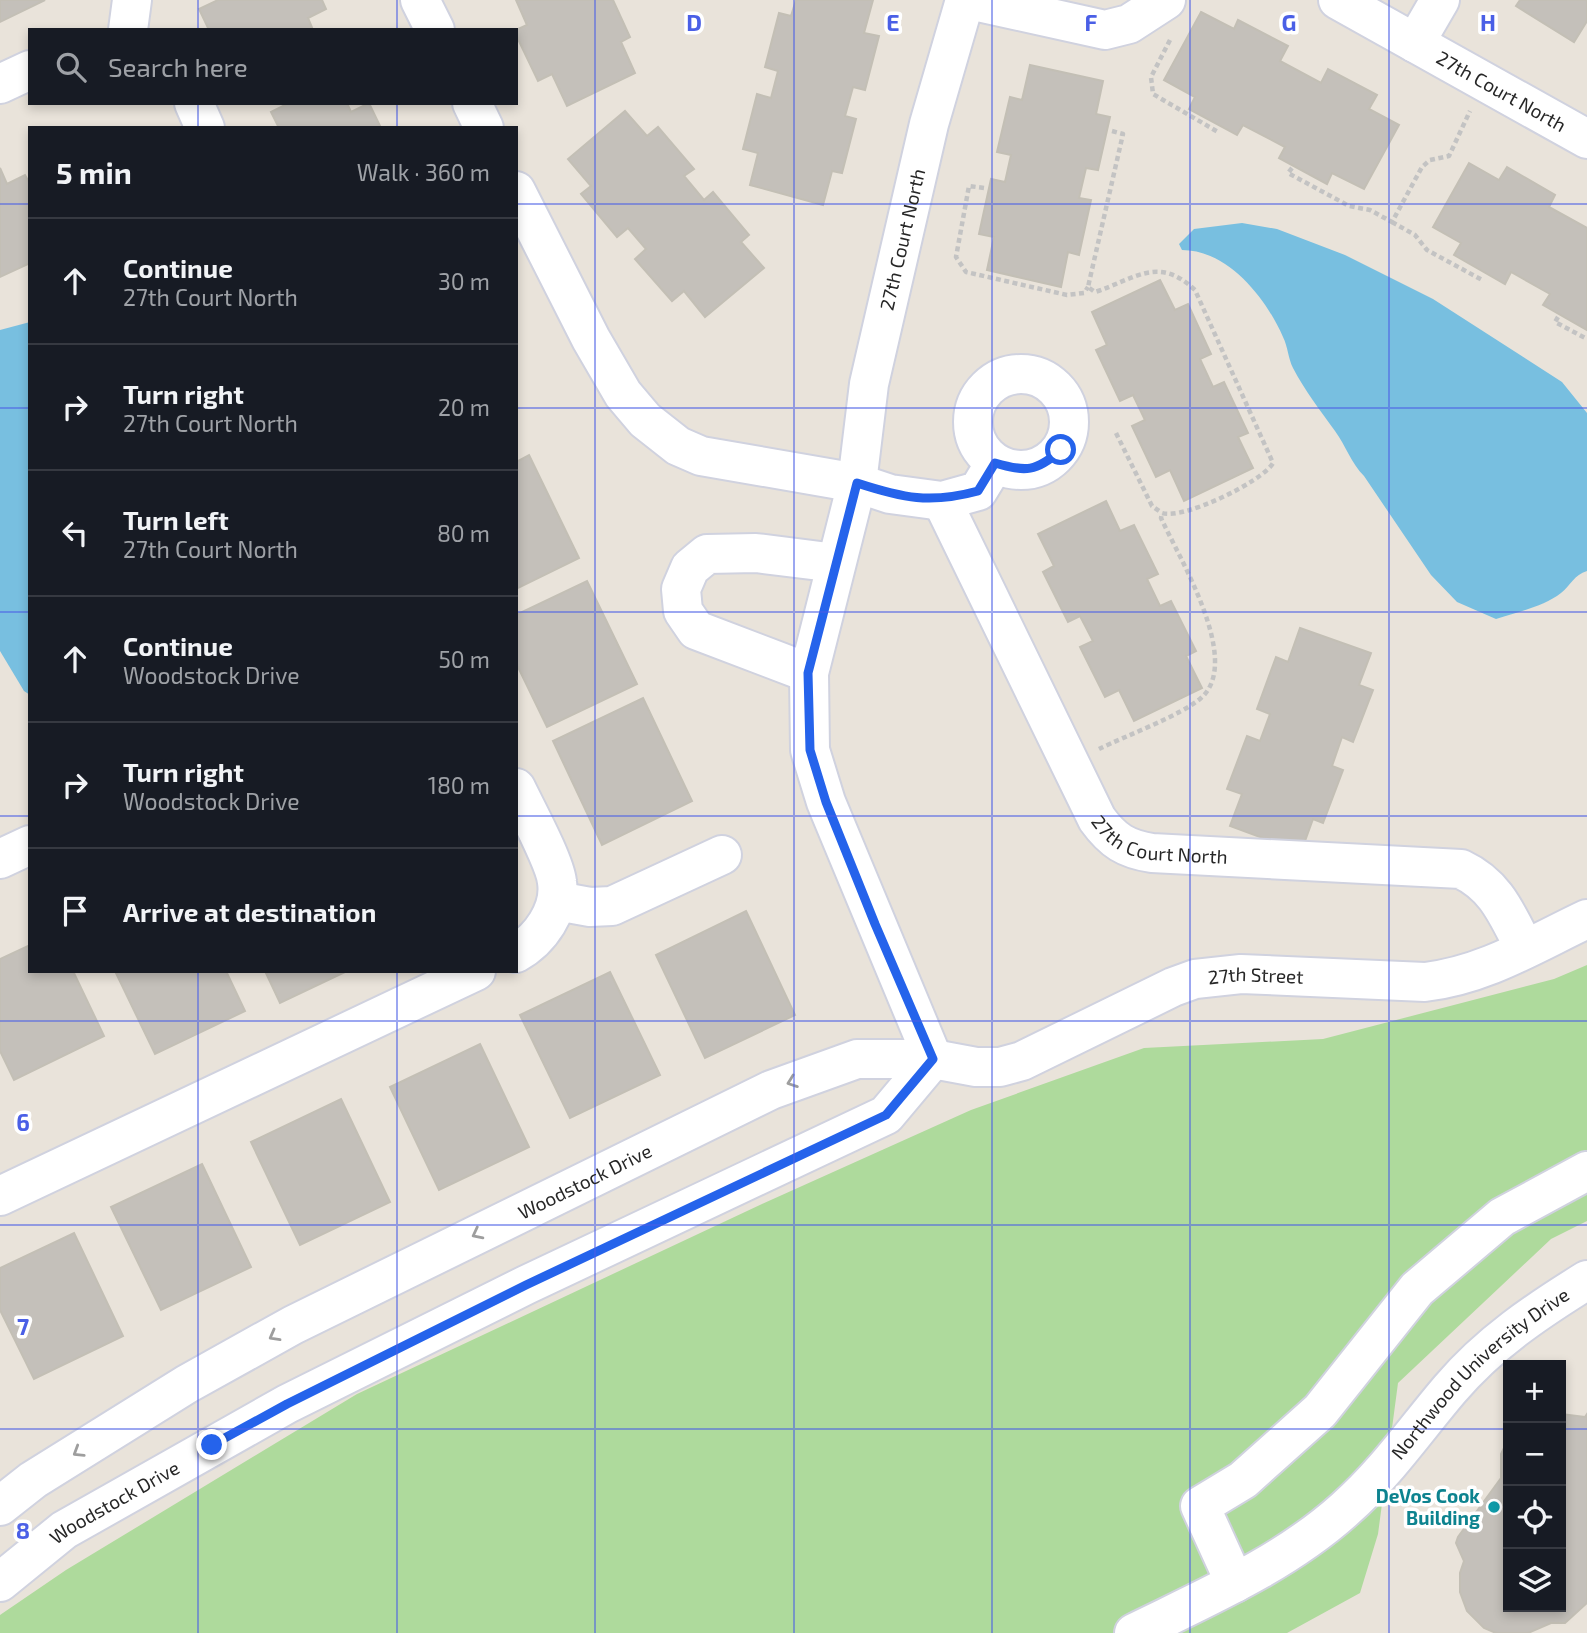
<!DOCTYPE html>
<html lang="en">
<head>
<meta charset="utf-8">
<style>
	:root { --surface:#171b24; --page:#20242c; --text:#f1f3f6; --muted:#9ea1a6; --line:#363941 }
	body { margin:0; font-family:"Exo 2",sans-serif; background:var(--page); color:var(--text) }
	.controls { position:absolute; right:21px; bottom:21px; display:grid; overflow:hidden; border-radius:0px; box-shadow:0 4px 10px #0003 }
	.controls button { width:63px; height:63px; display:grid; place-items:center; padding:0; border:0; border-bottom:2px solid var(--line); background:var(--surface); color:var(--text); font:35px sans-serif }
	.stop { position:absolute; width:21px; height:21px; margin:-16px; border:5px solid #2563eb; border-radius:50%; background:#fff }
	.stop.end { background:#2563eb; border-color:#fff; box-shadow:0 2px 7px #0008 }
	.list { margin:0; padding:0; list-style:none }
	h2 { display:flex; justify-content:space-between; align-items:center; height:91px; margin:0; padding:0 28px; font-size:30px }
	h2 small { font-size:23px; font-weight:400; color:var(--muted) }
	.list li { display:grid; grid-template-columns:46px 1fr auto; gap:21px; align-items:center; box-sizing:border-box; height:126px; padding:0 28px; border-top:2px solid var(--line) }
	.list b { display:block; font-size:26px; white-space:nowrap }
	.list p { margin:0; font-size:23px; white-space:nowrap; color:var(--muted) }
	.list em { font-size:23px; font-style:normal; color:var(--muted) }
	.icon { flex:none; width:38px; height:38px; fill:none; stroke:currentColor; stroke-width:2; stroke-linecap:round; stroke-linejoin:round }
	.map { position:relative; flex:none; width:1587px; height:1633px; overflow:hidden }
	.search { position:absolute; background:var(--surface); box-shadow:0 4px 10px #0003; left:28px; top:28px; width:490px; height:77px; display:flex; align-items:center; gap:18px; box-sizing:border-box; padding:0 24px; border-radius:0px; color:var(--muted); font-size:26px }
	.panel { position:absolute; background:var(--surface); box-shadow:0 4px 10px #0003; left:28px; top:126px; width:490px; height:847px; border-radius:0px }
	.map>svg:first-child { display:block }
</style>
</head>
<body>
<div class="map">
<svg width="1587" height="1633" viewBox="0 0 1587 1633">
	<rect width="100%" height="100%" fill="#e9e3da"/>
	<polygon fill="#aeda9c" points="1587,965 1587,1221 1551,1239 1398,1383 1378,1534 1360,1593 1287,1633 0,1633 0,1615 66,1570 357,1394 762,1204 971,1110 1144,1048 1323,1039 1554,979"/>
	<g fill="#78bfe0">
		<path d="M1242,223l35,6 68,26 88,44 129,83 25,31v158c-13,4 -16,14 -26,22 -18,14 -44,19 -65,26l-39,-17 -26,-27 -67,-99c-13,-13 -18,-30 -29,-45 -15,-21 -30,-40 -42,-63 -5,-10 -5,-21 -10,-31 -17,-39 -55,-87 -101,-87l-3,-6 15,-15z"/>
		<polygon points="30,322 30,695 24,691 0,651 0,330"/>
	</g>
	<g fill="#c4c0ba" stroke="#c3bfb5" stroke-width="2">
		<polygon points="0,0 45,0 0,22"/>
		<polygon points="218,0 322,0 326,9 308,18 313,30 209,30 199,9"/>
		<polygon points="516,0 613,0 630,37 621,42 635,73 567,106 552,74 538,81 516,35 516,30 527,25"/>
		<polygon points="796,0 873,0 864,33 879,36 865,90 853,87 845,116 856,119 842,173 832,171 823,205 750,185 758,153 743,149 757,94 771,98 778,71 765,67 779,13 791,16"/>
		<polygon points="1520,0 1587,0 1587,21 1574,42 1516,6"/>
		<polygon points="1201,12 1234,29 1238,20 1288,46 1280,61 1321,83 1328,69 1377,95 1369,109 1399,125 1364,189 1332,173 1327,184 1279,158 1285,147 1243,125 1237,135 1189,109 1195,97 1164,80"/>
		<polygon points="1030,65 1103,81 1096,114 1110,117 1098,170 1086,168 1079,198 1091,200 1079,255 1068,252 1061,287 987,270 994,237 979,234 991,179 1005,182 1011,155 997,152 1010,97 1022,100"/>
		<polygon points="289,103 347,103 351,112 369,103 381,128 279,128 271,112"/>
		<polygon points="625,111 647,136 658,127 694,169 684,176 704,200 713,192 749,235 741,242 764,268 705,317 684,291 672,301 635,259 646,249 628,228 617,237 581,194 591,186 568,159"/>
		<polygon points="1469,163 1499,180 1507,167 1555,195 1549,207 1587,228 1587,330 1543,305 1550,294 1511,272 1505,284 1454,255 1461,243 1433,227"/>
		<polygon points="0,168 7,184 25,175 30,184 30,263 0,277"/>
		<polygon points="1160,280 1175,310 1188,304 1211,354 1200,359 1213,387 1224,382 1248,433 1238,437 1253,468 1184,501 1170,470 1156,477 1132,426 1145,420 1133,395 1120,401 1096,350 1107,345 1092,312"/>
		<polygon points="529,455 579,558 516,589 516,462"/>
		<polygon points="1106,501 1120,531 1134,525 1158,574 1147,579 1160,606 1171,601 1196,651 1186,656 1202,688 1134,721 1119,690 1105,697 1080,647 1093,641 1080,616 1068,622 1043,572 1054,566 1038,534"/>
		<polygon points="587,581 637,684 547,727 516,663 516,615"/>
		<polygon points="1300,628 1371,653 1359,685 1373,690 1353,742 1342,737 1332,766 1343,770 1323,823 1313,819 1301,852 1230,826 1242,794 1227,789 1247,736 1260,741 1270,714 1257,709 1276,657 1288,662"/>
		<polygon points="643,698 692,801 602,845 553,741"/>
		<polygon points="746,911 795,1015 705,1058 656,955"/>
		<polygon points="30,945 30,971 73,971 104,1036 14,1080 0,1051 0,959"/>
		<polygon points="115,971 226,971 245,1011 155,1054"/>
		<polygon points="265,971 347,971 280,1003"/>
		<polygon points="610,972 660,1075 570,1118 520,1015"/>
		<polygon points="480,1044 529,1147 439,1190 390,1087"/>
		<polygon points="341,1099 390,1202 300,1245 251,1142"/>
		<polygon points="202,1164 251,1267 161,1310 111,1207"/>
		<polygon points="74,1233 123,1336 34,1379 0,1310 0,1268"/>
		<polygon points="1561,1414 1585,1417 1587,1414 1587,1603 1565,1623 1551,1623 1528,1633 1496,1633 1484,1628 1467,1611 1460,1592 1460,1573 1464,1561 1456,1543 1458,1537 1501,1478 1501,1454 1508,1440 1508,1607 1561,1607"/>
	</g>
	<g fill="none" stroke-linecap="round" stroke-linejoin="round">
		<g stroke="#d0d2df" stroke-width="42">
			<g id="minor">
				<polyline points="420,0 435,30"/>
				<polyline points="969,0 1105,30 1129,24 1166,0"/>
				<path id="s1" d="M1338,0l249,139"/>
				<polyline points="128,30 132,0"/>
				<polyline points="1415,43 1440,0"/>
				<polyline points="0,84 30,70"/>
				<polyline points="194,103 205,128"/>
				<polyline points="472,103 484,128"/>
				<polyline points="516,191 591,339 623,394 645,420 678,446 701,456 857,483 890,494 942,501 978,491 995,463"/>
				<circle cx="1021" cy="422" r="48"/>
				<path id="s2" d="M942,501l155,318c16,22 29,30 55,34l309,16c36,17 46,46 64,80"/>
				<polyline points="809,673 696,630 683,611 681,589 690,568 707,554 756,553 836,563"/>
				<path d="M516,788c10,21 39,74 41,94 4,28 -17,58 -41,71"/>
				<polyline points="0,859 30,845"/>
				<polyline points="557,901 590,907 612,906 722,855"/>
				<path id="s3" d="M933,1059l-107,-257 -16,-52 -1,-77 48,-190 12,-99 60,-260 36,-124"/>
				<polyline points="0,1196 476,971"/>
				<path id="s4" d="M0,1506l33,-26 154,-96 106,-59 478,-235 86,-31h76l43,8h24l22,-6 151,-74 22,-8 46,-5 184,8c60,-7 109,-38 162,-63"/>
				<path id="s5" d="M0,1582l64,-52 223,-126 239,-119 360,-170 47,-56"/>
				<polyline points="1235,1583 1200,1506 1243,1480 1320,1411 1417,1289 1502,1217 1587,1171"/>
				<path id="s6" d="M1134,1633c73,-36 150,-69 211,-124 41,-36 70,-79 105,-120 39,-46 87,-78 137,-109"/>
			</g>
		</g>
		<g stroke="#c3c3c3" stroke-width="4.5" stroke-dasharray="5 3.5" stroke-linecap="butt">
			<polyline points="1170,40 1151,77 1153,94 1218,132"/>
			<polyline points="1292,168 1288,173 1349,206 1370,210 1392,222 1422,167 1430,160 1449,156 1470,111"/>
			<polyline points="984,188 969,186 956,257 966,272 1067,295 1084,293 1088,287"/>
			<polyline points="1392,222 1415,235 1427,250 1484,281"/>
			<polyline points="1558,317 1555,322 1587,339"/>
			<polyline points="1116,433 1152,506 1162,513"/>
			<path d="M1099,749c26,-13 83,-34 102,-51 42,-37 -22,-140 -40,-180l1,-5c21,7 100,-31 111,-50l-78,-173c-37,-35 -60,-11 -100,2l-7,-5 35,-153 -11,-3"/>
		</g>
		<use href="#minor" stroke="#fff" stroke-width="38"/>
	</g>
	<defs><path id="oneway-chevron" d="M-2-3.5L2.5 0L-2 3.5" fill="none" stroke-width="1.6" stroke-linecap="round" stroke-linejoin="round" transform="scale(1.75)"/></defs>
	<g stroke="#9e9e9e">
		<use href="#oneway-chevron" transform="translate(792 1082) rotate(160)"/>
		<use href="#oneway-chevron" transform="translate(477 1234) rotate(153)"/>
		<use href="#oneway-chevron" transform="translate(274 1336) rotate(151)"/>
		<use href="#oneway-chevron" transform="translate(78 1452) rotate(148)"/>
	</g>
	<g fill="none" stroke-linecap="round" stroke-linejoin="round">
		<path stroke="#2563eb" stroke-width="9" d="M212,1445l75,-41 239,-119 360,-170 47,-56 -58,-135 -49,-122 -16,-52 -2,-77 49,-190c46,15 73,21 121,8l17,-28c31,9 41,9 66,-13"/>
	</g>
	<path fill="none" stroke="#4a5fe6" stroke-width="2" stroke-opacity="0.55" d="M198,0v30M397,0v30M595,0v1633M794,0v1633M992,0v1633M1190,0v1633M1389,0v1633M198,103v25M397,103v25M0,204h30M516,204h1071M0,408h30M516,408h1071M0,612h30M516,612h1071M0,816h30M516,816h1071M198,971v662M397,971v662M0,1021h1587M0,1225h1587M0,1429h1508M1561,1429h26"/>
	<circle fill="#0f9aa8" stroke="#fff" stroke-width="2.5" cx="1494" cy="1507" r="7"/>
	<g text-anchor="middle" stroke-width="7" stroke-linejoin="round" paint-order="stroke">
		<g font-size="19" fill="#272727" stroke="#fff">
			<text dy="7" stroke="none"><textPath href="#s1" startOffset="187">27th Court North</textPath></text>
			<text dy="7" stroke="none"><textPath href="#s3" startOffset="854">27th Court North</textPath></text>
			<text dy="7" stroke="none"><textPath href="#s2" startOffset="424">27th Court North</textPath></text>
			<text dy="7" stroke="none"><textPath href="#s4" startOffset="1388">27th Street</textPath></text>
			<text dy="7" stroke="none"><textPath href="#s4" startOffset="670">Woodstock Drive</textPath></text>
			<text dy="7" stroke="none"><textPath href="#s6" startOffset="438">Northwood University Drive</textPath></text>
			<text dy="7" stroke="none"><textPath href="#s5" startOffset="140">Woodstock Drive</textPath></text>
		</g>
		<g font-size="19" font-weight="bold" fill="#0d838f" stroke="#fff" text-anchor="end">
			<text x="1480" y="1503">DeVos Cook<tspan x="1480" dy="22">Building</tspan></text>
		</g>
	</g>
	<g font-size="23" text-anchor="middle" font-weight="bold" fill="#4a5fe6" stroke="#fff" stroke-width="7" stroke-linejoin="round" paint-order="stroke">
		<text x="694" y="31">D</text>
		<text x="893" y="31">E</text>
		<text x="1091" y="31">F</text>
		<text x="1289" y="31">G</text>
		<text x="1488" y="31">H</text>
		<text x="23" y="1131">6</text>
		<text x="23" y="1335">7</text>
		<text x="23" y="1539">8</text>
	</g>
</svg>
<div class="controls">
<button>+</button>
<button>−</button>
<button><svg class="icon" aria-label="locate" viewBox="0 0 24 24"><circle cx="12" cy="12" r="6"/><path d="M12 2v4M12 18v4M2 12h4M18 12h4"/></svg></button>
<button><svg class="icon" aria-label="layers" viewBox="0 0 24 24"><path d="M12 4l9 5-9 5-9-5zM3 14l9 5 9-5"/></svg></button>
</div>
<div class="stop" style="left:1061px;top:450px"></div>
<div class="stop end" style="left:212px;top:1445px"></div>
<div class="search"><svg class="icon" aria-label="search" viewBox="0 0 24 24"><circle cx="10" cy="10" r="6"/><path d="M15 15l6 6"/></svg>Search here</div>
<section class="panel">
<h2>5 min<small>Walk · 360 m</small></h2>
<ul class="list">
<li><svg class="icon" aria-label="ahead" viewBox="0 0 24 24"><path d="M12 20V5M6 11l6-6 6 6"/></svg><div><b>Continue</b><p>27th Court North</p></div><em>30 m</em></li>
<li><svg class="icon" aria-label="right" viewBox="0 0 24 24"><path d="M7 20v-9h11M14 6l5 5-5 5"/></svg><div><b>Turn right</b><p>27th Court North</p></div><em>20 m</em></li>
<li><svg class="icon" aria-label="left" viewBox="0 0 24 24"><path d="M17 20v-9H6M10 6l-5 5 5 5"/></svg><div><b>Turn left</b><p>27th Court North</p></div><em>80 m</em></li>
<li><svg class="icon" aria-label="ahead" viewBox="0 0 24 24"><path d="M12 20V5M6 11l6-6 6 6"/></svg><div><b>Continue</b><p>Woodstock Drive</p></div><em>50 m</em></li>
<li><svg class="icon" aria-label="right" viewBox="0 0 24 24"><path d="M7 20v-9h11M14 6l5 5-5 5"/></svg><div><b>Turn right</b><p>Woodstock Drive</p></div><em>180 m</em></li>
<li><svg class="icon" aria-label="arrive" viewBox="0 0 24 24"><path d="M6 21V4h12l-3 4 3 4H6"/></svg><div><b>Arrive at destination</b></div></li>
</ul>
</section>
</div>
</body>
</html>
